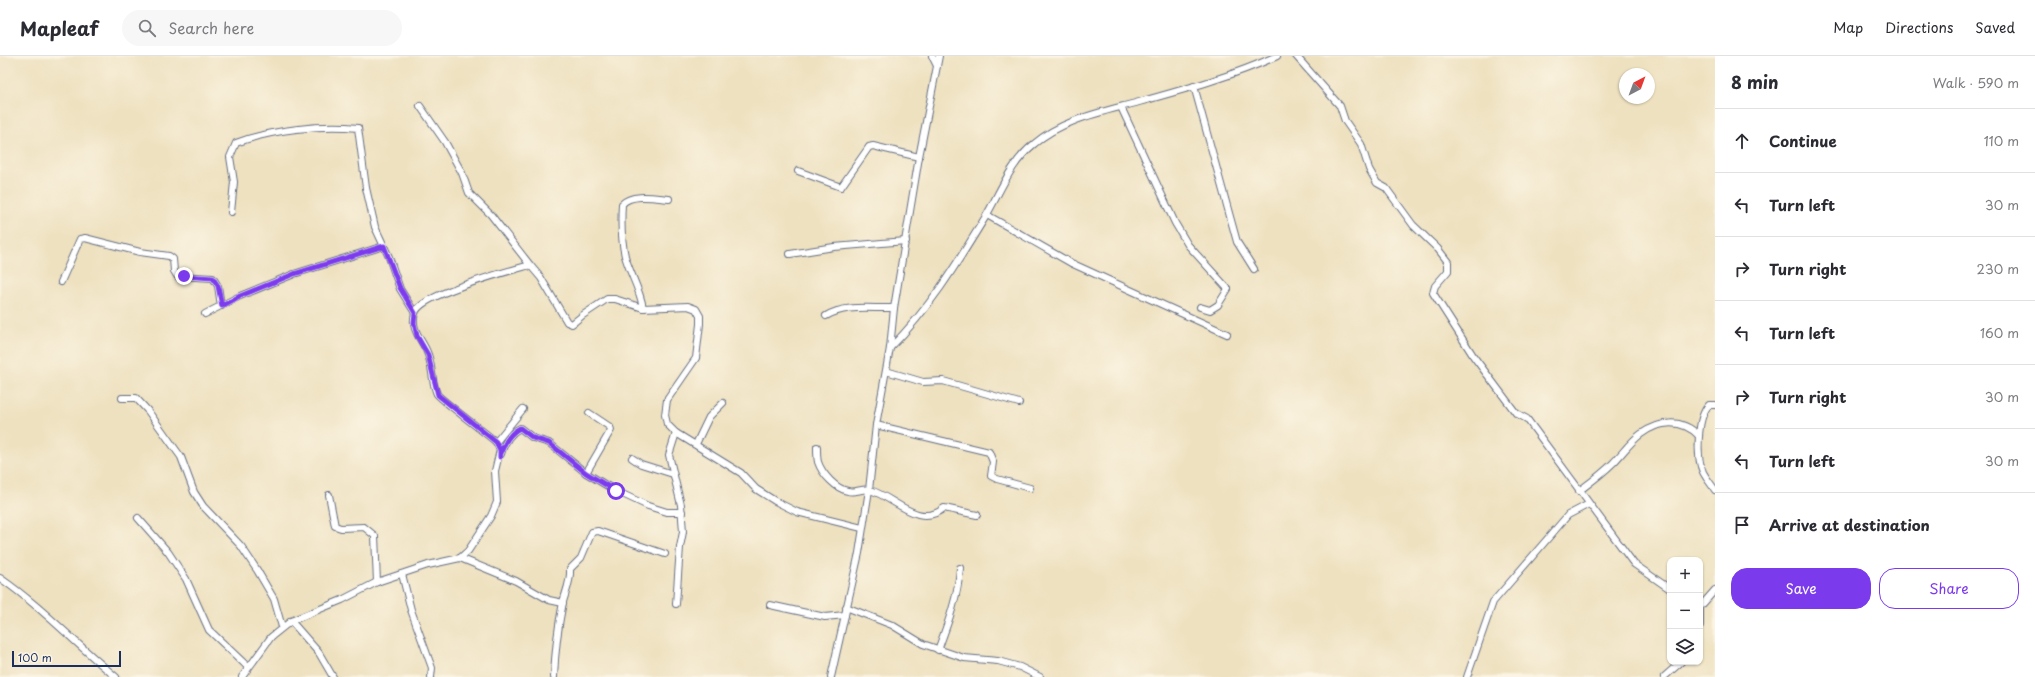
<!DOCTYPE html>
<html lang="en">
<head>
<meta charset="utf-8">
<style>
	:root { --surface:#fff; --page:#f7f7f7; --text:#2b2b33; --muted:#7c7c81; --line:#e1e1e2; --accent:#7c3aed }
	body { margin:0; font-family:"Playpen Sans",sans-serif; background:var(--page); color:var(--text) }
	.controls { position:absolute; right:12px; bottom:12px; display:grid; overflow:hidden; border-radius:8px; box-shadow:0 1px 3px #0004 }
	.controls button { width:36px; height:36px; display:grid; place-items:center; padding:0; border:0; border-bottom:1px solid var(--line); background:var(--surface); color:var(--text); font:20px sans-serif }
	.compass { position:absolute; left:1619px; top:12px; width:36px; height:36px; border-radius:50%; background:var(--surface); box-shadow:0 1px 3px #0004; rotate:41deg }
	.scale { position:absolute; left:12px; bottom:10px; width:109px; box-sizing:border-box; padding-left:4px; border:2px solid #1b2f5e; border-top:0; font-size:11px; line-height:14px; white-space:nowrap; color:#1b2f5e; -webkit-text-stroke:3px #fcf5e5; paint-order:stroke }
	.stop { position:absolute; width:12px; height:12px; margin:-9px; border:3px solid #7c3aed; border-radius:50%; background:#fff }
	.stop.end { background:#7c3aed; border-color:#fff; box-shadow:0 1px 4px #0008 }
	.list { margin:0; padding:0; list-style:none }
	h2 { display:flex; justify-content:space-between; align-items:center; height:52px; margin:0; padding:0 16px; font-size:17px }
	h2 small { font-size:13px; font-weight:400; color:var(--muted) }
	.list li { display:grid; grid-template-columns:26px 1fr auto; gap:12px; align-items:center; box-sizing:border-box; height:64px; padding:0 16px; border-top:1px solid var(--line) }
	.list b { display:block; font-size:15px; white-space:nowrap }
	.list em { font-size:13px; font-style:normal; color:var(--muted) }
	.actions { display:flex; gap:8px; padding:12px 16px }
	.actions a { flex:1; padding:9px 0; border:1px solid var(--accent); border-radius:16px; text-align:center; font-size:14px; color:var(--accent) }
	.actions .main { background:var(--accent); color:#fff }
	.icon { flex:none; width:22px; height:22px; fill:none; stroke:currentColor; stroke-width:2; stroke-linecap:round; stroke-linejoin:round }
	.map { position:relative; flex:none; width:1715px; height:621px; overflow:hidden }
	header { display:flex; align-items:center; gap:24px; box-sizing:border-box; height:56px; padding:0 20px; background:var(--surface); border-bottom:1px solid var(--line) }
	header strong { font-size:19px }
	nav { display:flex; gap:22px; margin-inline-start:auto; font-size:14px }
	.search { width:280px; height:36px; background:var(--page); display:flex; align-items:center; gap:10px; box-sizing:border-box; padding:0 14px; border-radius:22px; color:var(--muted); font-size:15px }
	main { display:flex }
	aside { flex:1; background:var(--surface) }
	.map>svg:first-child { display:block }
</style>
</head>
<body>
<header>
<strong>Mapleaf</strong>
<div class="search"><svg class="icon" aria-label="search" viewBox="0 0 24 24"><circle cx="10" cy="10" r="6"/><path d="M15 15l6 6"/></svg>Search here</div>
<nav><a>Map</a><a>Directions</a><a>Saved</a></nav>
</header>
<main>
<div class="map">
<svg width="1715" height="621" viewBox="0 0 1715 621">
	<rect width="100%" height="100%" fill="#fcf5e5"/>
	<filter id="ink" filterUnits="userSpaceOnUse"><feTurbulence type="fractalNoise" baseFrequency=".025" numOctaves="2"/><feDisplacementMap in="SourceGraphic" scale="8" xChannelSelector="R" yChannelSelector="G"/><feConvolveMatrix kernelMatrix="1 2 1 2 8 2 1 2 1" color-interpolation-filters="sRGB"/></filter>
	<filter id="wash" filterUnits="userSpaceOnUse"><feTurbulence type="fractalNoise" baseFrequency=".012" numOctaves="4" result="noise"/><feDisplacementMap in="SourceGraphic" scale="16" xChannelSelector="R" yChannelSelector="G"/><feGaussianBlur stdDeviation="0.9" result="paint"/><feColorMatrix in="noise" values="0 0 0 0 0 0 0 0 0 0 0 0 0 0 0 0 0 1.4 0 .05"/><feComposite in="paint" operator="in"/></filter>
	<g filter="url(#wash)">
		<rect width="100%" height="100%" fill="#eee1c0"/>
	</g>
	<g filter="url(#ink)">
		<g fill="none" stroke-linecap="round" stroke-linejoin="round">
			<g stroke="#656d80" stroke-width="8">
				<g id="minor">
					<polyline points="932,0 937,10"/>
					<polyline points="1296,0 1340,50 1345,65 1361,88 1369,113 1377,127 1386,132 1413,169 1438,193 1448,206 1448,215 1435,230 1433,237 1474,301 1516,357 1527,363 1634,508 1670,533"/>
					<polyline points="1194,30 1237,186 1254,213"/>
					<polyline points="420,50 445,86 462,117 469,137 491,159 530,209"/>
					<polyline points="1121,51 1175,167 1188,189 1228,233 1218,249 1210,254 1200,251"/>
					<polyline points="798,115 841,131 869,91 873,90 919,101"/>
					<path d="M231,156l3,-30 -4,-25 6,-14c35,-13 85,-19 122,-15l8,60 9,39 14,30 11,32 15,24"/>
					<polyline points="987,159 1071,207 1227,278"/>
					<polyline points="790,198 834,191 906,185"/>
					<polyline points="61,226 80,183 85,182 140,196 169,200 173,203 174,215 177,220 213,222 218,230 221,250"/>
					<path d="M643,252c-3,-19 -13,-34 -18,-52 -4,-17 -4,-35 -3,-52 10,-11 34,-6 47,-5"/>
					<polyline points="205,258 240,240 294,218 384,190"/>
					<path d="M826,260c20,-12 45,-7 68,-8"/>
					<path d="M890,292c41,-41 66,-83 96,-132 14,-24 25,-54 48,-72 29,-25 69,-32 105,-42 47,-13 94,-26 138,-46"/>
					<polyline points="886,315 923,326 943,325 1019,347"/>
					<polyline points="122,342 136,342 148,355 181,401 194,436 203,450 241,490 257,514 274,543 282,571"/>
					<path d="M1715,349h-6c-12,12 -13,52 -6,67 3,6 8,12 12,18"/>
					<polyline points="876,369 989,396 993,406 991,420 997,423 1030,432"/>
					<polyline points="676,377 669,399 681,449 683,476 680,491 676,548"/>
					<polyline points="496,386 523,353"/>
					<polyline points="696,388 709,361 723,347"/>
					<path d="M817,391c0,5 0,11 1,15 4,12 18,27 30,29 7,2 15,-3 22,-1 24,7 49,39 74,18l33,7"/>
					<path d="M501,398c3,-11 9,-21 19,-26l13,10 16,5 37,30 30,18 32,15 19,6h15"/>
					<polyline points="632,402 641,408 673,418"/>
					<polyline points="586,417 611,374 610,371 589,357"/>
					<path d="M1579,435c12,-9 23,-17 34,-28 9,-9 17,-21 28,-29 18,-13 41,-16 58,2"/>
					<polyline points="329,439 335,470 341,472 364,471 375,480 377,526"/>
					<polyline points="138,462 168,496 186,523 209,574 248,611"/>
					<polyline points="460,502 516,525 549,544 563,547"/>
					<polyline points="402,518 411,554 432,612 431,621"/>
					<path d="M0,522c42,29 77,67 116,99"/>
					<polyline points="770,549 825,561 845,559"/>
					<polyline points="846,551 892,569 923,588 964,602 998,605 1020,611 1040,621"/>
					<polyline points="291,565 319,597 333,621"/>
					<polyline points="1700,569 1700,551 1715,534"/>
					<path d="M938,594c10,-27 20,-53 22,-82"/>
					<path d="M242,621l29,-40 20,-16 51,-21 35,-18 51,-17 32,-7 8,-7 23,-35 6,-14 -2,-31 5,-21 -4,-8c-9,-8 -56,-43 -59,-48 -6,-13 -4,-29 -10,-42 -5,-13 -17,-22 -12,-39 6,-19 94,-42 115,-48l11,13 26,44 5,2 11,-9 24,-16h8l28,9 45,-2 8,3 4,7v8l-4,34 -29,42 -2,15 2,9 9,9 65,40 15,16 19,12 22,11 65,16"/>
					<path d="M554,621c1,-25 4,-50 9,-75 3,-11 8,-21 7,-33l11,-11 11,-26 6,-1 67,23"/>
					<polyline points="831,621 859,497 869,434 876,369 890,292 894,252 919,101 939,0"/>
					<polyline points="1467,621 1493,546 1568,459 1589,448"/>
					<polyline points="1664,621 1681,606"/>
				</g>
			</g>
			<use href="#minor" stroke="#fff" stroke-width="6"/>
		</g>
	</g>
	<g fill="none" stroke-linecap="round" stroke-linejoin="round" filter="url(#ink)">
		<path stroke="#7c3aed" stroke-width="5" d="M184,220l29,2 5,8 4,20 18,-10 54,-22 90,-28 16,42 15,25 -1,10 3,13 11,19 10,40 58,47 4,8v7c3,-12 8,-23 20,-29l13,10 16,5 37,30 30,18"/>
	</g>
</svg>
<div class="controls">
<button>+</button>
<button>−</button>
<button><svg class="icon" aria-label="layers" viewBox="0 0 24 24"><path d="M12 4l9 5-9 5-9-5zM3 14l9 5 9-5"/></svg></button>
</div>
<svg class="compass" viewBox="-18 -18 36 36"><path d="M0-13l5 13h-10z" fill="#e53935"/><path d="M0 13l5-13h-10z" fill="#7c7c81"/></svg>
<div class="scale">100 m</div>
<div class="stop" style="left:616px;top:435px"></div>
<div class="stop end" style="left:184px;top:220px"></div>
</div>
<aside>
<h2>8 min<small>Walk · 590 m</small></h2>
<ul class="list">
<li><svg class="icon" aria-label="ahead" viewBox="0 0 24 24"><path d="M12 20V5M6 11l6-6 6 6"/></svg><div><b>Continue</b></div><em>110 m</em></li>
<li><svg class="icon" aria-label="left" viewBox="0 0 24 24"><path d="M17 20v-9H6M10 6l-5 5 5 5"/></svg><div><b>Turn left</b></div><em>30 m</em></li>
<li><svg class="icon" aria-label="right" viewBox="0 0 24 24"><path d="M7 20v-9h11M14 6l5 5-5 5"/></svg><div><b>Turn right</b></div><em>230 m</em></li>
<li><svg class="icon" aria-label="left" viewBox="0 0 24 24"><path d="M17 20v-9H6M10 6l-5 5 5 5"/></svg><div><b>Turn left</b></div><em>160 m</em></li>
<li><svg class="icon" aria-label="right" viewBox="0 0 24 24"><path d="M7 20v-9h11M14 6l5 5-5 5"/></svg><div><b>Turn right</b></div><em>30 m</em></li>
<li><svg class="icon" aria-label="left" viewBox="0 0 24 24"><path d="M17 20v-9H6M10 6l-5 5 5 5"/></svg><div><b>Turn left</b></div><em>30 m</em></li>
<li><svg class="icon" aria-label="arrive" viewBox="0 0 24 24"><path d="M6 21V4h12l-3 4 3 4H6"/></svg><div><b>Arrive at destination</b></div></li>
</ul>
<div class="actions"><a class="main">Save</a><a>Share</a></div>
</aside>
</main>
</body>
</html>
